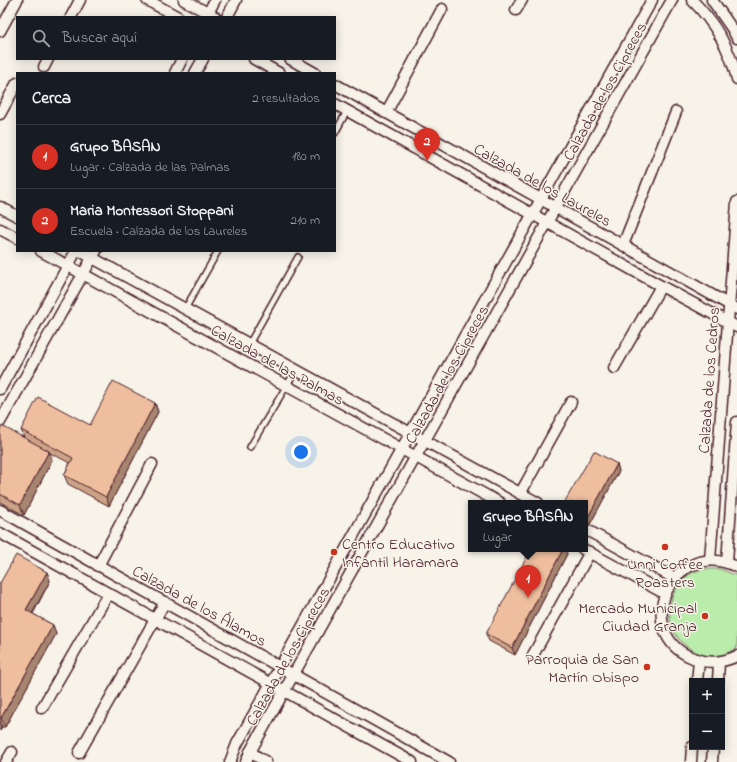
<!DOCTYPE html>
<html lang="es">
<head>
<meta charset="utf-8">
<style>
	:root { --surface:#171b24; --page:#20242c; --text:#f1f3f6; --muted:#9ea1a6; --line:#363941; --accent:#d93025 }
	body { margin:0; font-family:"Indie Flower",sans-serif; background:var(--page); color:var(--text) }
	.controls { position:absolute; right:12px; bottom:12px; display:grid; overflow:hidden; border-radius:0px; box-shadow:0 2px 10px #0003 }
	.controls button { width:36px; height:36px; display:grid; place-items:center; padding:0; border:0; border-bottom:1px solid var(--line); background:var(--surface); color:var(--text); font:20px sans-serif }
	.you { position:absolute; left:301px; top:452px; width:14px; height:14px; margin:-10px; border:3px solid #fff; border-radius:50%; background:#1a73e8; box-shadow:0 0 0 6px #1a73e833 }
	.badge { display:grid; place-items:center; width:26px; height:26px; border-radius:50%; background:var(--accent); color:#fff; font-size:13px; font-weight:700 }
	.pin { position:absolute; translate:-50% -33px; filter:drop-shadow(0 1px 2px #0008) }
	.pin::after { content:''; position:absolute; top:21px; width:14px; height:12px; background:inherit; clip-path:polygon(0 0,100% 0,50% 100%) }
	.popup { position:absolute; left:468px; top:500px; width:120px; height:52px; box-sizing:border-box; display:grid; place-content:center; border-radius:0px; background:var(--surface); filter:drop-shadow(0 1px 3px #0005); font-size:13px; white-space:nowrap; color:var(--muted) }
	.popup b { font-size:15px; color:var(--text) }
	.popup::after { content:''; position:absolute; left:50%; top:100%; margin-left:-8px; border:8px solid transparent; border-top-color:var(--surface) }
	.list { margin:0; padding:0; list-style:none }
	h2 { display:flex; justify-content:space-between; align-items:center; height:52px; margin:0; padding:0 16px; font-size:17px }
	h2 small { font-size:13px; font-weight:400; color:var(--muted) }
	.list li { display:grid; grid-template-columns:26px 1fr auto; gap:12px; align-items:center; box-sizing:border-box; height:64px; padding:0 16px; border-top:1px solid var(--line) }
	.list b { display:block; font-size:15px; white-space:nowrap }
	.list p { margin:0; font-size:13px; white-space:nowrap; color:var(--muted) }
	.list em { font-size:13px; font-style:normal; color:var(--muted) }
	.icon { flex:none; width:22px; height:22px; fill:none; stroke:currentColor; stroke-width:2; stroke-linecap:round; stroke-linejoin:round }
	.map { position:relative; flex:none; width:737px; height:762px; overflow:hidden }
	.search { position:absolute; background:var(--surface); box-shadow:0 2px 10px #0003; left:16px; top:16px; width:320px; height:44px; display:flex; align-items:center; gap:10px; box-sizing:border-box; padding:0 14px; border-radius:0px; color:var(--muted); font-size:15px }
	.panel { position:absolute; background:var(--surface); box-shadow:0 2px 10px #0003; left:16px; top:72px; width:320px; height:180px; border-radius:0px }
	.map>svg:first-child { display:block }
</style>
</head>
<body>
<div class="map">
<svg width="737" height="762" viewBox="0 0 737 762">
	<rect width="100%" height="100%" fill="#f7f3e8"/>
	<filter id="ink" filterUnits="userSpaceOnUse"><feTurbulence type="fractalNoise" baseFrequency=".025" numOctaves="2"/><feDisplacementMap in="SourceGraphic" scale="8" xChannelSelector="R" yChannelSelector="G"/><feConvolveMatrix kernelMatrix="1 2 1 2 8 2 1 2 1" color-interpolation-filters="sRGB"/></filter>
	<g filter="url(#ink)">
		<path fill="#baecac" stroke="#82866c" d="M702,569h18l17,7v72c-5,2 -9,5 -14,7 -7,2 -17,1 -24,-2 -34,-13 -39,-52 -13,-76 4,-4 11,-6 16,-8z"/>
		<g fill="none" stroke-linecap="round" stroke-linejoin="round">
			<g stroke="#4a1f2b" stroke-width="8">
				<g id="service">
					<polyline points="335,133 347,111"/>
					<polyline points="185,309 218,251"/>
					<polyline points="249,344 298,257"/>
					<polyline points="250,447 296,370"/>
				</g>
			</g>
			<g stroke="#4a1f2b" stroke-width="13">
				<g id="minor">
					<polyline points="147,0 178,17"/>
					<polyline points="184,0 215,17"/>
					<path d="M692,0c22,22 38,49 45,79"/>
					<polyline points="712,0 733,30 737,38"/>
					<polyline points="516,10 522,0"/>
					<polyline points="71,17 80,0"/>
					<polyline points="206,17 215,0"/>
					<polyline points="227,17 236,0"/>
					<polyline points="0,31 17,0"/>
					<polyline points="254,59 279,73"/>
					<polyline points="290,59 315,73"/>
					<polyline points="44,67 48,59"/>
					<polyline points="175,73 182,59"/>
					<polyline points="195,73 203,59"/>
					<polyline points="335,84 737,309"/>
					<polyline points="335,104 661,286 737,327"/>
					<polyline points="386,113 442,9"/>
					<polyline points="0,114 17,83"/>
					<polyline points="0,207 17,216"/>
					<polyline points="0,229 17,238"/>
					<polyline points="623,245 676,112"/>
					<polyline points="41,251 500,503"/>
					<polyline points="80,251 538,503"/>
					<polyline points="614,368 661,286"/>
					<polyline points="0,389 76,251"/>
					<polyline points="0,422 96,251"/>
					<polyline points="520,494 571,402"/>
					<polyline points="0,510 449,762"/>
					<polyline points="585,529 674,578"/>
					<polyline points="0,533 412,762"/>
					<polyline points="583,549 664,593"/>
					<polyline points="710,560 737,202"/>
					<polyline points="727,562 737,422"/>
					<polyline points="98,566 152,464"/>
					<path d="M737,567c-66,-32 -107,66 -44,91 15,6 29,5 44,-2"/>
					<polyline points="533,655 590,552"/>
					<polyline points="697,681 699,661"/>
					<polyline points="718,681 719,662"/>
					<polyline points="42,708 108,594"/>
					<polyline points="250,752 266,762"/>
					<polyline points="79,753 165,602"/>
					<polyline points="6,762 12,752"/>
					<polyline points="230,762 237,744 280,667 652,0"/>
					<polyline points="246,762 250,752 672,0"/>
					<polyline points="691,762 692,747"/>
					<polyline points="712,762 713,747"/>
				</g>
			</g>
			<use href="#service" stroke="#f7f3e8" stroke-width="5"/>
			<use href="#minor" stroke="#f7f3e8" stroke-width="10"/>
		</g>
		<g fill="#cda388" stroke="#4a1f2b">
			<polygon points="155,403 158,412 109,506 68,484 64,475 70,463 50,453 52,460 24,515 0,502 0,429 24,437 21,430 90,425"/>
			<polygon points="617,464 619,471 589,526 585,524 585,503"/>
			<polygon points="567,554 515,655 489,641 486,634"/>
			<polygon points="47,572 50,581 33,614 53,625 56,634 5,727 2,727 0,731 0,583"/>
		</g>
		<g fill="#a7856f" stroke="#4a1f2b">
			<polygon points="155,403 158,412 109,506 106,497"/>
			<polygon points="49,451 52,460 24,515 20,505"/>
			<polygon points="617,464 619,471 589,526 587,519"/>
			<polygon points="563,549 566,549 567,554 515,655 512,648"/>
			<polygon points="47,572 50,581 29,619 26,610"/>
			<polygon points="53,625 56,634 5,727 1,718"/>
			<polygon points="0,721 2,727 0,731"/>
		</g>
		<g fill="#eebe9e" stroke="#4a1f2b">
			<polygon points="113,381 155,403 106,497 64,475 73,458 21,430 38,397 90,425"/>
			<polygon points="2,426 49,451 20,505 0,494 0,429"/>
			<polygon points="594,451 617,464 587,519 585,518 585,503 564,503"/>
			<polygon points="531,549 563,549 512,648 486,634"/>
			<polygon points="16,555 47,572 26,610 53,625 1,718 0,718 0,583"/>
		</g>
	</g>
	<g fill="#c8321e" stroke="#f7f3e8" stroke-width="1.5">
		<circle cx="665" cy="547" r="4"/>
		<circle cx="334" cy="552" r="4"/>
		<circle cx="705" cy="616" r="4"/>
		<circle cx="647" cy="667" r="4"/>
	</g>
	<g text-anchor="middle" stroke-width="3" stroke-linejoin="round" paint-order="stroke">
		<g font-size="16" fill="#4a1f2b" stroke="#f7f3e8">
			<text transform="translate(604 91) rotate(-61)" y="6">Calzada de los Cipreces</text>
			<text transform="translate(543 184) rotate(29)" y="6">Calzada de los Laureles</text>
			<text transform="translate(278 364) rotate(29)" y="6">Calzada de las Palmas</text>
			<text transform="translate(446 374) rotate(-61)" y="6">Calzada de los Cipreces</text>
			<text transform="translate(708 380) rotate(-86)" y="6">Calzada de los Cedros</text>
			<text transform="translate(200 605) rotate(29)" y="6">Calzada de los Álamos</text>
			<text transform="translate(287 656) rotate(-61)" y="6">Calzada de los Cipreces</text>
		</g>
		<g font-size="16" fill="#4a1f2b" stroke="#f7f3e8" text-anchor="end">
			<text x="342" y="549" text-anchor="start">Centro Educativo<tspan x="342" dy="18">Infantil Haramara</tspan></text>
			<text x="665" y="569" text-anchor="middle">Unni Coffee<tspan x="665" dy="18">Roasters</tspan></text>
			<text x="697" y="613">Mercado Municipal<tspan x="697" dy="18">Ciudad Granja</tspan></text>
			<text x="639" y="664">Parroquia de San<tspan x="639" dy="18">Martín Obispo</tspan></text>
		</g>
	</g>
</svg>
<div class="controls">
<button>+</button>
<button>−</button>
</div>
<div class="you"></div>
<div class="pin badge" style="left:528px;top:598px">1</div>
<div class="popup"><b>Grupo BASAN</b>Lugar</div>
<div class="pin badge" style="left:427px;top:161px">2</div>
<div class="search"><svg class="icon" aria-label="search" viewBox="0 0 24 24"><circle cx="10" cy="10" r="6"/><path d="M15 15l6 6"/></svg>Buscar aquí</div>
<section class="panel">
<h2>Cerca<small>2 resultados</small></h2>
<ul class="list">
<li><span class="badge">1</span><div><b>Grupo BASAN</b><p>Lugar · Calzada de las Palmas</p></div><em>180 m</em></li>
<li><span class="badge">2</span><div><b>Maria Montessori Stoppani</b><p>Escuela · Calzada de los Laureles</p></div><em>210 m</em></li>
</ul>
</section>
</div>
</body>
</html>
